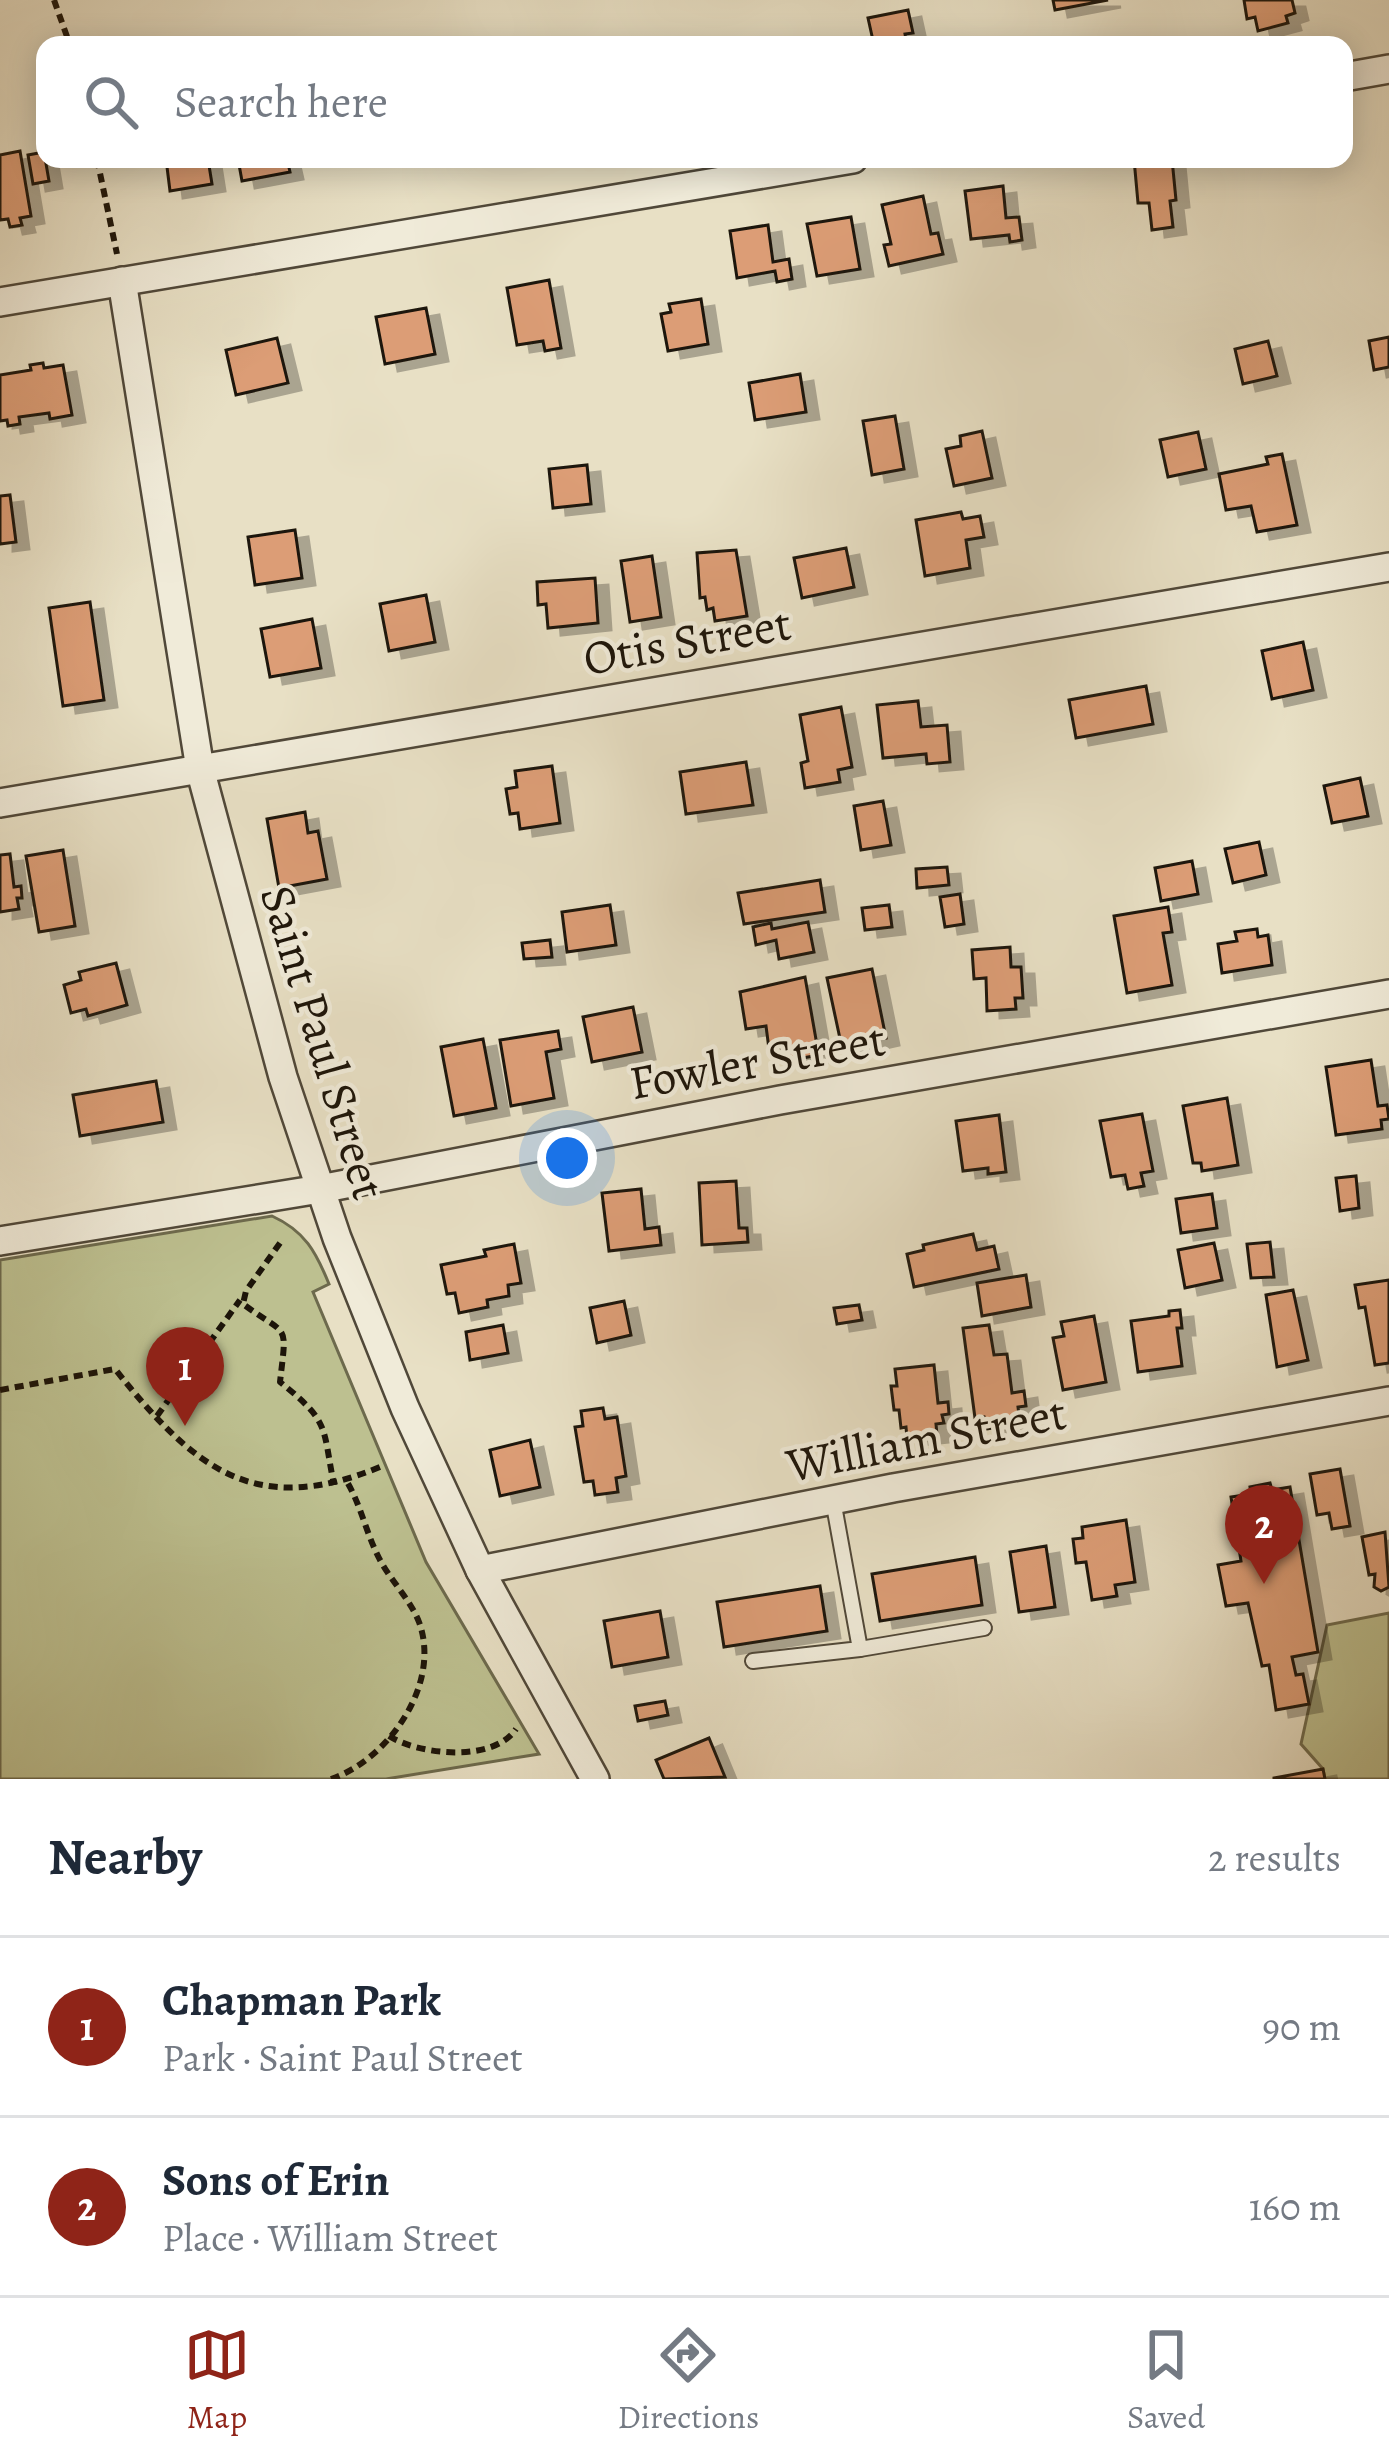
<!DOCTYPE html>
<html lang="en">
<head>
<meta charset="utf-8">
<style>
	:root { --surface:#fff; --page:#f2f2f3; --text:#1f2937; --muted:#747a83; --line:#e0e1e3; --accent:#8f2418 }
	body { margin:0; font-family:Alegreya,serif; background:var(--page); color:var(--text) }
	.you { position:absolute; left:567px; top:1158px; width:42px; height:42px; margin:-30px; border:9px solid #fff; border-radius:50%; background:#1a73e8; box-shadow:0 0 0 18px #1a73e833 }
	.badge { display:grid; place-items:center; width:78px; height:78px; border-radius:50%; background:var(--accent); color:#fff; font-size:39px; font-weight:700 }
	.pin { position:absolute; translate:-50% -99px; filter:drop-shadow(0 3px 6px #0008) }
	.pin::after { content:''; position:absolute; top:63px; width:42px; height:36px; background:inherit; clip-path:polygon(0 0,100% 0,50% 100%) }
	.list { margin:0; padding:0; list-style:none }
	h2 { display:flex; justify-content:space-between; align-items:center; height:156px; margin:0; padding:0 48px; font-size:51px }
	h2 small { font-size:39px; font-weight:400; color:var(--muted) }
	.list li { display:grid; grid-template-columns:78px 1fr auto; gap:36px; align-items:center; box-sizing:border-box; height:180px; padding:0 48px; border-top:3px solid var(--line) }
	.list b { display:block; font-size:45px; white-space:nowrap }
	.list p { margin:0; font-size:39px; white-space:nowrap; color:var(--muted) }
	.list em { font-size:39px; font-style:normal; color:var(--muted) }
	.icon { flex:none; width:66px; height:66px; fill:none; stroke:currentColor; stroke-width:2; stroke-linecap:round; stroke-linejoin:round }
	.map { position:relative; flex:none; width:1389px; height:1779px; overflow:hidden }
	.search { position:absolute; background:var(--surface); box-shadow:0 6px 30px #0003; left:36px; right:36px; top:36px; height:132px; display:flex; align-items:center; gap:30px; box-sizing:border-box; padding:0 42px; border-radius:24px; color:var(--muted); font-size:45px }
	.sheet { height:516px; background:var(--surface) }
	nav { display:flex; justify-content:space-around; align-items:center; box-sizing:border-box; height:168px; border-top:3px solid var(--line); background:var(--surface); font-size:33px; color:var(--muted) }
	nav a { display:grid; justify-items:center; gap:6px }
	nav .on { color:var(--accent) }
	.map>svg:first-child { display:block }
</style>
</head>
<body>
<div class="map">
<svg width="1389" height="1779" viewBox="0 0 1389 1779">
	<defs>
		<filter id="shadow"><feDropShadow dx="13" dy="7" stdDeviation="0" flood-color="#0004"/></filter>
	</defs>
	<rect width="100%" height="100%" fill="#e8e0c5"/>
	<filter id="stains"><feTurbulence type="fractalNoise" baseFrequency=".00167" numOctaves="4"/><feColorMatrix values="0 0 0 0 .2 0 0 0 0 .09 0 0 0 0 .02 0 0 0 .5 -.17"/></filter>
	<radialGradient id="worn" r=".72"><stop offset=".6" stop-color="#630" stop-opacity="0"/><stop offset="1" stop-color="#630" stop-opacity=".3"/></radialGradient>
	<g fill="#bdc090" stroke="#6d6a4d" stroke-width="3">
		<path d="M272,1216c33,15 44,36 57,68l-16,8 113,270 113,192 -153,25h-386v-519z"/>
		<polygon points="1389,1613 1389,1779 1325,1779 1323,1769 1301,1744 1327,1625"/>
	</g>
	<g fill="#dc9d76" stroke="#1d150a" stroke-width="3" filter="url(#shadow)">
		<polygon points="1053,0 1108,0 1055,10"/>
		<polygon points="1244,0 1292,0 1295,13 1286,16 1288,23 1258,31 1255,17 1247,19"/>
		<polygon points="908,10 913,33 905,34 907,45 874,45 868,18"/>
		<polygon points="20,151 31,216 20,218 22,225 10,227 8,219 0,220 0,155"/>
		<polygon points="44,152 49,181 33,184 28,155"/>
		<polygon points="166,159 208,159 212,184 170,191"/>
		<polygon points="238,159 287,159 290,172 242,181"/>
		<polygon points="1134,159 1172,159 1176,200 1170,201 1173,227 1152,230 1149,203 1138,203"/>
		<polygon points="1003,186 1006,218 1019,217 1022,240 1010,242 1009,235 971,239 965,191"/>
		<polygon points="923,196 931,234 938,233 943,254 889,266 884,245 891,244 882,205"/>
		<polygon points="851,217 860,269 817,276 807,224"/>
		<polygon points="768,225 773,262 789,259 792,279 777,282 775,271 737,278 730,231"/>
		<polygon points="549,280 561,348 545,351 543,341 517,345 507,288"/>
		<polygon points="701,299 708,344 668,351 661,314 671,312 669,304"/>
		<polygon points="426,308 435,354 385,364 376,317"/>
		<polygon points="1389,337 1389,367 1374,370 1369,341"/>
		<polygon points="277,338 288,383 236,395 226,350"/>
		<polygon points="1268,341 1277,376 1243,384 1235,349"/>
		<polygon points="43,363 44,368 63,365 72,415 50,419 49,413 19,417 20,424 8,426 7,420 0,421 0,375 31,370 30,365"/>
		<polygon points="800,374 806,412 755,420 749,383"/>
		<polygon points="895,416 904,469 872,475 863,421"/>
		<polygon points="982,431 992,478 954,486 946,449 961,446 960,436"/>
		<polygon points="1198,432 1206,469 1168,477 1160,440"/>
		<polygon points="1282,454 1297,525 1257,532 1251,506 1226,510 1219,474 1268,464 1266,457"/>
		<polygon points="587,465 591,504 553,508 549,469"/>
		<polygon points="10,495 16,542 0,544 0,496"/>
		<polygon points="961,512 963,519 980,516 984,537 966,540 970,568 925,576 916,520"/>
		<polygon points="295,530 302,578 255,585 248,537"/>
		<polygon points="846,548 854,587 802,598 794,558"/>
		<polygon points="736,550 747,616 715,621 713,608 707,610 705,597 700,598 697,553"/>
		<polygon points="652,556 661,617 630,622 621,561"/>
		<polygon points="595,578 598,623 548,628 546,604 538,605 537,582"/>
		<polygon points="426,595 435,642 389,651 380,604"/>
		<polygon points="90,602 104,700 63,706 49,608"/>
		<polygon points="312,619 321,668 270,677 261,629"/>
		<polygon points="1303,642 1313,690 1272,699 1262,651"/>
		<polygon points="1146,686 1153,724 1076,738 1069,700"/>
		<polygon points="918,701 921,727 947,725 950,762 927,764 926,754 883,758 877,705"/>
		<polygon points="841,707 852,767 838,770 840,782 805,788 801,763 808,761 800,715"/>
		<polygon points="746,762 753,805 686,814 680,772"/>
		<polygon points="552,766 560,823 520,829 518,813 510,814 506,789 517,787 515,771"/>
		<polygon points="1360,778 1368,816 1332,823 1324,786"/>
		<polygon points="883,801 891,845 861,850 854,806"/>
		<polygon points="305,812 308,833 318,831 327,879 279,888 267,819"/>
		<polygon points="1259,842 1266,875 1233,883 1225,849"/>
		<polygon points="63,850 75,926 39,932 26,856"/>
		<polygon points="10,854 14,887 21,886 22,898 17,898 19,909 0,912 0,855"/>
		<polygon points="1192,861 1198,894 1161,901 1155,868"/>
		<polygon points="947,867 949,885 917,888 916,869"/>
		<polygon points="820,880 825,912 744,924 738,893"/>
		<polygon points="960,894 964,924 945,927 940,897"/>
		<polygon points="610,905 616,945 567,952 562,912"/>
		<polygon points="889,905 892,927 865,930 862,908"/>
		<polygon points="1168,907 1172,932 1163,933 1172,985 1127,993 1114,916"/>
		<polygon points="808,922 814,952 779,959 776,940 756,945 753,927 771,923 772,929"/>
		<polygon points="1257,929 1258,937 1268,935 1272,965 1222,973 1218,944 1237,941 1235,932"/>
		<polygon points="550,940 552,957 524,959 522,943"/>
		<polygon points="1010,947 1011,967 1021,967 1023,998 1015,998 1016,1009 987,1011 986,978 974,979 972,950"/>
		<polygon points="116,963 127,1005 88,1016 86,1009 71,1013 64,985 81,980 79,972"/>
		<polygon points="872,969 886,1038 842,1048 827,978"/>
		<polygon points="805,977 817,1045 812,1046 814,1056 790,1060 787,1046 769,1049 766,1026 746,1029 740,992"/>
		<polygon points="633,1007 642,1052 592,1062 583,1017"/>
		<polygon points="558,1031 561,1049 546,1052 554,1098 511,1106 500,1040"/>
		<polygon points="483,1039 496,1108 454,1116 441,1047"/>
		<polygon points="1371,1060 1378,1106 1387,1105 1389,1119 1381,1120 1382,1129 1336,1135 1326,1067"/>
		<polygon points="156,1081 163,1122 80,1136 73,1095"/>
		<polygon points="1227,1098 1238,1165 1202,1171 1201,1163 1193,1163 1183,1106"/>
		<polygon points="1142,1114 1153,1171 1141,1173 1144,1186 1128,1189 1125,1175 1111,1177 1100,1121"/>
		<polygon points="999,1115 1006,1172 988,1174 988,1168 963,1171 956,1121"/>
		<polygon points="1356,1176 1359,1208 1340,1211 1336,1178"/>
		<polygon points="736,1181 739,1228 747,1228 748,1242 702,1245 699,1183"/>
		<polygon points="641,1189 645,1229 659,1227 661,1245 609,1251 602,1193"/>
		<polygon points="1212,1194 1217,1228 1181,1233 1176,1199"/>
		<polygon points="973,1234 977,1250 994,1246 999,1269 914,1287 907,1254 924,1250 923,1245"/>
		<polygon points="1270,1242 1274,1277 1251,1278 1247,1244"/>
		<polygon points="1214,1243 1222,1280 1185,1288 1178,1250"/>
		<polygon points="514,1244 521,1283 508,1285 509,1296 487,1300 488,1307 459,1313 455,1293 447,1294 441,1265 486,1256 484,1250"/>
		<polygon points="1026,1275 1031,1307 982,1316 977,1283"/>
		<polygon points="1389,1280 1389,1363 1375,1365 1365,1307 1359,1308 1355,1285"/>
		<polygon points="1293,1290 1308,1360 1277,1367 1266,1295"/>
		<polygon points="624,1301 631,1335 597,1343 590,1308"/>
		<polygon points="859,1305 862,1320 837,1324 834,1308"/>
		<polygon points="1180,1310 1182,1328 1177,1328 1182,1366 1138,1372 1131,1321 1169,1316 1169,1311"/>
		<polygon points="1094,1316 1106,1382 1063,1390 1053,1338 1064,1336 1061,1322"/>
		<polygon points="503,1325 508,1353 470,1360 466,1332"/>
		<polygon points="989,1325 994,1355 1007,1354 1012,1393 1024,1391 1026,1406 1018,1407 1020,1424 986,1429 984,1417 975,1418 963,1328"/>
		<polygon points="934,1365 938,1403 948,1402 949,1414 942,1415 944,1423 936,1424 937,1435 907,1438 906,1427 901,1428 899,1410 894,1410 891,1386 897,1386 895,1369"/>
		<polygon points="603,1408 605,1419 617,1417 626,1476 616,1478 618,1492 595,1495 593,1481 584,1482 575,1427 583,1426 581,1411"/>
		<polygon points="530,1440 540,1487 500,1496 490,1450"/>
		<polygon points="1340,1469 1350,1526 1332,1529 1329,1513 1317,1515 1310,1474"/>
		<polygon points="1270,1483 1272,1490 1290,1487 1318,1652 1292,1657 1296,1675 1303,1674 1309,1704 1276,1710 1269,1665 1262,1666 1248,1603 1226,1606 1218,1565 1241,1561 1231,1497 1251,1494 1250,1487"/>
		<polygon points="1126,1520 1135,1582 1115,1585 1117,1596 1092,1600 1086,1562 1076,1563 1073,1539 1083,1538 1082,1527"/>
		<polygon points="1385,1532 1389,1587 1381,1591 1374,1587 1375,1574 1369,1575 1362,1537"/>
		<polygon points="1046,1546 1055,1607 1019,1612 1010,1552"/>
		<polygon points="975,1557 982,1605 880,1621 872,1574"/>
		<polygon points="820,1586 827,1631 724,1647 717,1602"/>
		<polygon points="660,1611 668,1657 612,1667 604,1621"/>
		<polygon points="665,1701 668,1715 638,1721 635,1706"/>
		<polygon points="709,1738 725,1777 664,1779 656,1760"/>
		<polygon points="1323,1769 1325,1779 1274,1779 1274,1778"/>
	</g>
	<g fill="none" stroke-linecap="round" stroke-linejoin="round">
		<g stroke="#504839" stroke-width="18">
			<g id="service">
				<polyline points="860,1649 984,1628"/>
				<polyline points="753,1661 860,1649 833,1500"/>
			</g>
		</g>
		<g stroke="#504839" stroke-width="32">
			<g id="minor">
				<polyline points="1344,77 1389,69"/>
				<polyline points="122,281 200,769 283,1077 337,1238 405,1408 480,1570 595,1779"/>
				<polyline points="0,302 853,159"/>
				<polyline points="0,803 1389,567"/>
				<polyline points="0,1241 320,1189 780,1100 1389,994"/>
				<polyline points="480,1570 893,1488 1389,1401"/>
			</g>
		</g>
		<g stroke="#1d150a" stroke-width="6" stroke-dasharray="9 6" stroke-linecap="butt">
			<polyline points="54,0 70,45"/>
			<polyline points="97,159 117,254"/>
			<path d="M280,1243l-34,48 -3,13c46,34 44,16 37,78 51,41 42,44 54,103"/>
			<path d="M0,1390l115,-21c78,98 138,150 265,98"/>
			<polyline points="157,1416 240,1300"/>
			<path d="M389,1736c30,19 104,27 127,-7"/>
			<path d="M331,1779c57,-19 111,-95 88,-157 -9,-23 -29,-42 -40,-64 -13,-25 -18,-53 -33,-78"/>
		</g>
		<use href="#service" stroke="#f0ebd9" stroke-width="14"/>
		<use href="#minor" stroke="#f0ebd9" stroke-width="27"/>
	</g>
	<g text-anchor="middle" stroke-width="9" stroke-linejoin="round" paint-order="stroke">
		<g font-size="48" fill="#1d150a" stroke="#f0ebd9">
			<text transform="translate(687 640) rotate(-10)" y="17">Otis Street</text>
			<text transform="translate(324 1042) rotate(73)" y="17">Saint Paul Street</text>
			<text transform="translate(757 1060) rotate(-10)" y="17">Fowler Street</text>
			<text transform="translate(926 1438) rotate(-11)" y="17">William Street</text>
		</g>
	</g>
	<rect width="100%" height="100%" filter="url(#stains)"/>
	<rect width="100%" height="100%" fill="url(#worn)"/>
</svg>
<div class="you"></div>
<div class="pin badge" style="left:185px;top:1426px">1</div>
<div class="pin badge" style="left:1264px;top:1584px">2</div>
<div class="search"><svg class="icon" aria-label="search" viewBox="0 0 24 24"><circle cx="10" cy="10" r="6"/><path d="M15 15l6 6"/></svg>Search here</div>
</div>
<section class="sheet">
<h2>Nearby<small>2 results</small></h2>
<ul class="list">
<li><span class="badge">1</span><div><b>Chapman Park</b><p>Park · Saint Paul Street</p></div><em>90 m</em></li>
<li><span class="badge">2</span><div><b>Sons of Erin</b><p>Place · William Street</p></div><em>160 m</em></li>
</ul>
</section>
<nav>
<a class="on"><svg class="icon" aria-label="map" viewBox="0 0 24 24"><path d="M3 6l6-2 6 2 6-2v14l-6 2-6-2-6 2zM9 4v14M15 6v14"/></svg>Map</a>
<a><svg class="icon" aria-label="directions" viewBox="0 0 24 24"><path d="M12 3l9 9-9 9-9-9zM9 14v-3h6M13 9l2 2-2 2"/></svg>Directions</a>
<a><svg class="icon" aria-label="saved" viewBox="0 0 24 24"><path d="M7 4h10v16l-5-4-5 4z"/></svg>Saved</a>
</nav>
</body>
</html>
